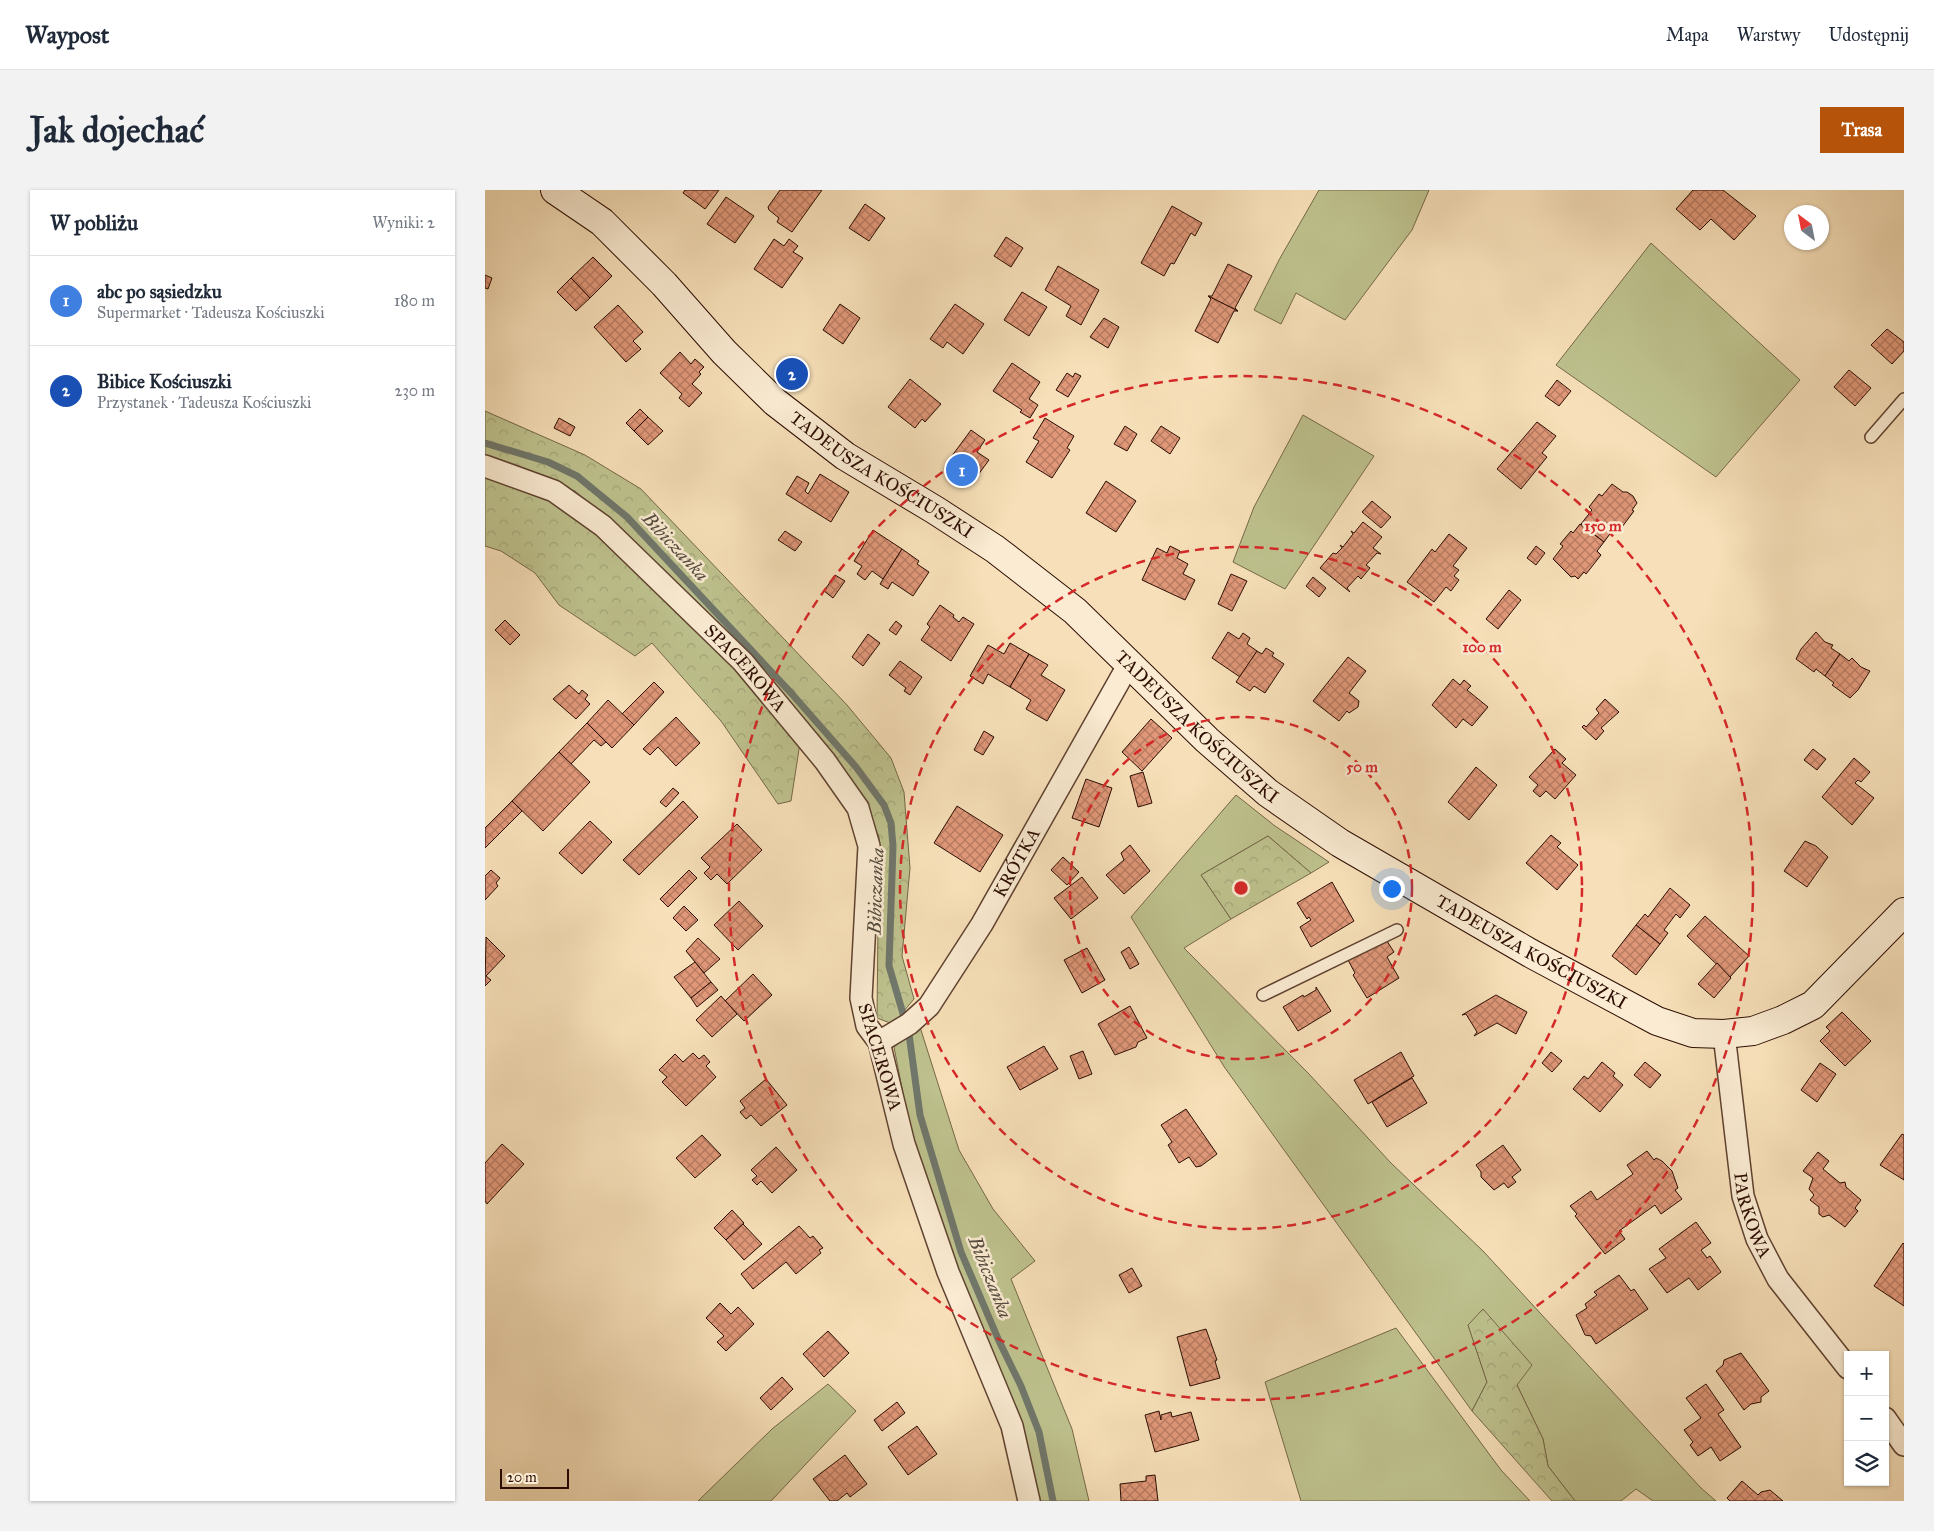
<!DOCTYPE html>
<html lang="pl">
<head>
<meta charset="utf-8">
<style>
	:root { --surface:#fff; --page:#f2f2f3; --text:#1f2937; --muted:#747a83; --line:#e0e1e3; --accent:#b45309 }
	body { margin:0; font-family:"IM FELL Great Primer",serif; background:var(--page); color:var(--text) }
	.controls { position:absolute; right:15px; bottom:15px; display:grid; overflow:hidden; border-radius:0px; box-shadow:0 1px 4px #0004 }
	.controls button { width:45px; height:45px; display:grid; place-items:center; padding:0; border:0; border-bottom:1px solid var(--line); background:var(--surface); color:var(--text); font:25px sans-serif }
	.compass { position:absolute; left:1299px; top:15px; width:45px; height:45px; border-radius:50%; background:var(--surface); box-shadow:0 1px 4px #0004; rotate:328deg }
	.scale { position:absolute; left:15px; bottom:12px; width:69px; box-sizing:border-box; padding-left:5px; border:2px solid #2c0d02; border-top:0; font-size:14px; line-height:18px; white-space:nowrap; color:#2c0d02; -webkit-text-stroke:4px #faebd2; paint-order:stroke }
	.you { position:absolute; left:906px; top:698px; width:18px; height:18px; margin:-12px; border:4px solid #fff; border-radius:50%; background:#1a73e8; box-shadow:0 0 0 8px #1a73e833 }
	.badge { display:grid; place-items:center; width:32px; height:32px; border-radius:50%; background:var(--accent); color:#fff; font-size:16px; font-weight:700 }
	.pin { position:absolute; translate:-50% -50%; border:2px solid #fff; box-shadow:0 1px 5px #0006 }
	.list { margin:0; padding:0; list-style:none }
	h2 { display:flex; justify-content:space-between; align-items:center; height:65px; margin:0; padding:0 20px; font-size:21px }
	h2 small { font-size:16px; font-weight:400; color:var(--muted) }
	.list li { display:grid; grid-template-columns:32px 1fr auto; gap:15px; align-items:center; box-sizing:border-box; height:90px; padding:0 20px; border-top:1px solid var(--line) }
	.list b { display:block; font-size:19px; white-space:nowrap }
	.list p { margin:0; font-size:16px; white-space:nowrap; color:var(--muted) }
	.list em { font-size:16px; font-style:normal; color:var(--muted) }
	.icon { flex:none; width:28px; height:28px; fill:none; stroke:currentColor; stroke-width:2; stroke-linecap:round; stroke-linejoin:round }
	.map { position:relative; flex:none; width:1419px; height:1311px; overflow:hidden; border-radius:0px }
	header { display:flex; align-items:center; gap:30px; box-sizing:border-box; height:70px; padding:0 25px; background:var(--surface); border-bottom:1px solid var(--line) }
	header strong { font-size:24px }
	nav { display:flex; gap:28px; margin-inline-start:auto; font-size:18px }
	.intro { display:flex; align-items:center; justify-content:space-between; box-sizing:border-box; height:120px; padding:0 30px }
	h1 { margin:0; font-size:35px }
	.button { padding:12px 22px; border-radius:0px; background:var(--accent); color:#fff; font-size:18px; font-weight:700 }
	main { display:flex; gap:30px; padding:0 30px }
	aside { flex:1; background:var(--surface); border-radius:0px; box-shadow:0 1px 4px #0004 }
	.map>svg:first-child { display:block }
</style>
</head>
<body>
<header>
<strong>Waypost</strong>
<nav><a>Mapa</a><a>Warstwy</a><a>Udostępnij</a></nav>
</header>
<div class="intro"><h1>Jak dojechać</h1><a class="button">Trasa</a></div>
<main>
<aside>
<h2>W pobliżu<small>Wyniki: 2</small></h2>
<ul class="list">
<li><span class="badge" style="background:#3f7fe0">1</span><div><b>abc po sąsiedzku</b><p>Supermarket · Tadeusza Kościuszki</p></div><em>180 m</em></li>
<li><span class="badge" style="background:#1a4fb4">2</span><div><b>Bibice Kościuszki</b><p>Przystanek · Tadeusza Kościuszki</p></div><em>230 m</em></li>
</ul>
</aside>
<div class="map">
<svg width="1419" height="1311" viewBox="0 0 1419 1311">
	<defs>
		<pattern id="forest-crowns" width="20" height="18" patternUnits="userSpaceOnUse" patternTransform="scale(1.25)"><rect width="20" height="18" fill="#bec28e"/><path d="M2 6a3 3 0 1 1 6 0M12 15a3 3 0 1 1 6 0" fill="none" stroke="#a3a679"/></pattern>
		<pattern id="building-cross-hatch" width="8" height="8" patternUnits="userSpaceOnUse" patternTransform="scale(1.25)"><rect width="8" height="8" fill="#e09879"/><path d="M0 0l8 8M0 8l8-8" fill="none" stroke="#b67a61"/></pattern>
	</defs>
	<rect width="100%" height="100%" fill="#f7e0b9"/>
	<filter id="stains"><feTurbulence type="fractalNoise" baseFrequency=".004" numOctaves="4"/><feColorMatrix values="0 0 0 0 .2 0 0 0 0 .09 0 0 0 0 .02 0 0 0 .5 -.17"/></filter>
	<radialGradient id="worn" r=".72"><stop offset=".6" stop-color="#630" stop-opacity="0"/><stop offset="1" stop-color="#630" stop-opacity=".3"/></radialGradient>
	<g fill="#bec28e" stroke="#756848">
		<polygon points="834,0 944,0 927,40 860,130 811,103 796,134 769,120 794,70"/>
		<polygon points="1166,53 1315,190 1231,287 1071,175"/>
		<polygon points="818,225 889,266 800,399 748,372 769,317"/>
		<polygon points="751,605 790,636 844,672 826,683 783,646 716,685 746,729 699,758 824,884 906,973 999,1062 1216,1298 1231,1311 1168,1311 1151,1299 1136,1311 1090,1311 1063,1276 1058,1249 1032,1195 983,1135 1002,1192 987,1221 740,878 646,727"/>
		<polygon points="435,837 474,960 508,1019 550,1071 526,1089 587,1239 604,1311 554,1311 469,1079 427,950 409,857"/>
		<polygon points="911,1138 1016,1280 1045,1311 816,1311 780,1192"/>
		<polygon points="343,1194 371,1221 286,1311 213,1311 287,1239"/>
	</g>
	<g fill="url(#forest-crowns)" stroke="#756848">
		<polygon points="0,221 100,265 156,299 362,515 406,568 419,602 425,678 417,766 429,809 408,834 392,828 394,647 376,610 126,333 90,301 0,265"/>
		<polygon points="0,287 63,310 121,345 246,475 315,553 306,611 293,614 236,531 167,453 150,466 74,415 50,383 16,361 0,356"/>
		<polygon points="783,646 826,683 746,729 716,685"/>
		<polygon points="998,1119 1047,1175 1032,1195 1058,1249 1063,1276 1090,1311 1067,1311 987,1221 1002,1192 983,1135"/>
	</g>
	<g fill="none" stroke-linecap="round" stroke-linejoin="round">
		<polyline stroke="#70776b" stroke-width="7" points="0,253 63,272 92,286 142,327 307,504 371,577 399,615 406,633 408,656 404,776 424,844 435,925 476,1062 514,1151 536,1196 554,1242 568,1311"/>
	</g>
	<g fill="url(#building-cross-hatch)" stroke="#2c0d02">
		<polygon points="200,0 234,0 220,19 198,3"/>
		<polygon points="295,0 337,0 307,42 292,32 294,28 284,20 283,17"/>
		<polygon points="1208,0 1238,0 1271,26 1249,50 1226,29 1215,40 1191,19"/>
		<polygon points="241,7 269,26 250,53 222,34"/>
		<polygon points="380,14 400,28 384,51 364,38"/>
		<polygon points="687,16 717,33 710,46 706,43 689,74 686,73 679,86 656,73"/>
		<polygon points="521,47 538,58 526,77 509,66"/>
		<polygon points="289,49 299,56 304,49 313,56 308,62 318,68 297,98 269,79"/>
		<polygon points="108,67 127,86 105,108 86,88"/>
		<polygon points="743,74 767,86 750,118 753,121 723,106 727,106"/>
		<polygon points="573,76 614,100 596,135 581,126 586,116 560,100"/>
		<polygon points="0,85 7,88 3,99 0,98"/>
		<polygon points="86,88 105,108 91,121 72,102"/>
		<polygon points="537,102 562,117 544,146 519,130"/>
		<polygon points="723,106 753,121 749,121 733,153 710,141 726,109"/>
		<polygon points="355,114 375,128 358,154 338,140"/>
		<polygon points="470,114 499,134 478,164 462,152 458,158 445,149"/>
		<polygon points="133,115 158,142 148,151 156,159 141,172 109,137"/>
		<polygon points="619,128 634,137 623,158 605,147"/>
		<polygon points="1402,139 1419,152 1419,161 1407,174 1386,155"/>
		<polygon points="195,162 206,174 210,169 219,177 214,182 216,184 207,194 217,203 204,217 194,208 197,204 175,183"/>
		<polygon points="527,173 555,192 544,209 553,215 545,228 535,222 537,220 508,201"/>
		<polygon points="1364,180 1386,198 1370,216 1349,197"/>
		<polygon points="582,183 588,187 590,183 596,186 583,207 571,200"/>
		<polygon points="425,189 456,214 440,232 437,229 430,238 403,217"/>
		<polygon points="1072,190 1086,201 1074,216 1060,206"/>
		<polygon points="155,219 163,227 149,241 141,233"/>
		<polygon points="163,227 178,241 163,255 149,241"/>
		<polygon points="74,228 90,237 85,246 69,238"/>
		<polygon points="560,228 589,246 582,258 585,260 567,288 541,272 554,251 548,248"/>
		<polygon points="1052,232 1071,246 1057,263 1062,267 1036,299 1012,279"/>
		<polygon points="640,236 652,244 642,261 629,254"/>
		<polygon points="676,236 695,248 685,264 666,251"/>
		<polygon points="486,240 500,250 492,262 504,270 487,293 461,274"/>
		<polygon points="335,284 364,302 346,332 301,304 312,286 324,293 320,301 323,304"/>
		<polygon points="621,291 651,311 631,342 601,323"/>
		<polygon points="1127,294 1138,302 1142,302 1148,306 1152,313 1147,320 1149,321 1134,341 1130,337 1119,352 1096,334 1107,320 1104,317 1114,304 1117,306"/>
		<polygon points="887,311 906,327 896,338 877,322"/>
		<polygon points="878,332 897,347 888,358 896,364 892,363 881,375 885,378 876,389 873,386 862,398 865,402 835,378 848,363 851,364 857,358 855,355 858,357 868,344 866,341 869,343"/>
		<polygon points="1095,334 1119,352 1112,361 1116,365 1101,384 1099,382 1093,389 1090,386 1086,387 1068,369 1078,356 1075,354 1086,341 1088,343"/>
		<polygon points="388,340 417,359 398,389 387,381 380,390 372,384 377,376 369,371"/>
		<polygon points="300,341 317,352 310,361 293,350"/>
		<polygon points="964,344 982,358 968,376 974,380 969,386 974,390 966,401 961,397 949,412 922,392 947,359 950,362"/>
		<polygon points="685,356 695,361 692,368 703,374 698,384 710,390 700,410 657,390 672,358 682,363"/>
		<polygon points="1051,356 1060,363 1051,375 1042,368"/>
		<polygon points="417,359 434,371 432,374 444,382 428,406 407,392 403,399 395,394"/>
		<polygon points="746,384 762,391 747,421 733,414"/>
		<polygon points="350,385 360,391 348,408 339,401"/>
		<polygon points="828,387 841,398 834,407 821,396"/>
		<polygon points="1024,400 1036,410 1013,439 1001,429"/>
		<polygon points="455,415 469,425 468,427 474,432 478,427 489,434 466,471 436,450 445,437 442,434"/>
		<polygon points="20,430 35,445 25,455 10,440"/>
		<polygon points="411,431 417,436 411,445 404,440"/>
		<polygon points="743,442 754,449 758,443 765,448 762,454 772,461 755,487 727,468"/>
		<polygon points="1331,442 1340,452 1348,455 1346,458 1355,464 1340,486 1331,479 1329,482 1311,469 1316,459"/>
		<polygon points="383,444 395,453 378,476 367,467"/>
		<polygon points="525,453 544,464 525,497 503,484 498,494 485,486 503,455 519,464"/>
		<polygon points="781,458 789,463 787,466 799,474 780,503 769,496 765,501 751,492 772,461 777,464"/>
		<polygon points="544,464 563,475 556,485 580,500 562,531 541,519 546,510 525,497"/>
		<polygon points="1355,464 1364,471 1367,468 1376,477 1385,481 1373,500 1365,508 1347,495 1349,493 1340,486"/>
		<polygon points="863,467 881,481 864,503 874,511 873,517 864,523 862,521 854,531 828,511"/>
		<polygon points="415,471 437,487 425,505 419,501 421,498 404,485"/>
		<polygon points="968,489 975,495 979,490 986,496 982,500 1003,517 987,536 978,529 971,538 947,515"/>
		<polygon points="169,492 179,502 149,535 137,524"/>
		<polygon points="84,495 94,504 97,500 103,505 100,509 105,514 91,529 68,509"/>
		<polygon points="1120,509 1134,522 1116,538 1119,541 1111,550 1097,537 1099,535 1101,537 1114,523 1111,519"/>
		<polygon points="123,510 149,535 127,558 102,533"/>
		<polygon points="191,527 215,553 191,576 173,557 165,565 158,559"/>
		<polygon points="666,529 687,548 657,581 637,562"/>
		<polygon points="102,533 121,552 116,556 109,550 86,574 74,562"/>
		<polygon points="499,541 509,547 498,565 489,560"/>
		<polygon points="1070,559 1081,569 1077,573 1091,585 1070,609 1061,601 1055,607 1048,601 1053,595 1044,587"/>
		<polygon points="1328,559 1341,569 1332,580 1319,570"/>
		<polygon points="74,562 105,592 58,641 27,611"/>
		<polygon points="1369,568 1385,582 1376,592 1373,590 1370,593 1389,608 1367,635 1337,607"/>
		<polygon points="991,577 1012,595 984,630 963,612"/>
		<polygon points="658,582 667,613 653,617 645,586"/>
		<polygon points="601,589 627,598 614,637 587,628"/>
		<polygon points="188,598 194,603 181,617 175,612"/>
		<polygon points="27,611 37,621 0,658 0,638"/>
		<polygon points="198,611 213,627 154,685 138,670"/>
		<polygon points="472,616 518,645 495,682 449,653"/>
		<polygon points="105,631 127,652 97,684 74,663"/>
		<polygon points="252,634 277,660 242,694 232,684 226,690 219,683 225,677 216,668"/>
		<polygon points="1066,645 1076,653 1072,657 1093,675 1072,700 1041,673"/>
		<polygon points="1320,651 1331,656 1343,667 1322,697 1299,681"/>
		<polygon points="645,655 665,681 639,704 621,685 639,670 636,663"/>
		<polygon points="578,667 594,682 582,695 566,680"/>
		<polygon points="6,680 15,688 11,693 13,696 0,710 0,686"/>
		<polygon points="204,680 212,688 183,717 175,709"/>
		<polygon points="597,687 613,708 586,729 569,708"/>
		<polygon points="847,692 869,731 826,757 815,737 826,730 824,727 822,729 812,713"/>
		<polygon points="1185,698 1205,715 1195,728 1191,724 1179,740 1183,743 1175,754 1151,735 1160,724 1163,727"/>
		<polygon points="254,711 278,736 253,760 229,735"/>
		<polygon points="199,716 213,730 201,741 188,728"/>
		<polygon points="1220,726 1264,766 1245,787 1202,746"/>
		<polygon points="1151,735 1175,754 1151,785 1127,766"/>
		<polygon points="1,747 20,766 1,786 6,790 0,796"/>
		<polygon points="213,748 235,769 219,783 201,761"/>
		<polygon points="900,748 909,762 902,767 914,788 882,808 868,785 870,783 863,770"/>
		<polygon points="644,757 654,774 645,779 636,762"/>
		<polygon points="602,758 620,790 597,803 579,770"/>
		<polygon points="210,772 226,792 206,808 189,787"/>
		<polygon points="1232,773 1246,788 1229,808 1213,794"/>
		<polygon points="268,784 287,805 259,831 240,811"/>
		<polygon points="226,792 233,800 212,817 206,808"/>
		<polygon points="831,797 846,821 813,841 798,817 818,805 819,807 831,800"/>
		<polygon points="1011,805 1042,822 1031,844 1012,833 989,846 992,842 981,824 977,825"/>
		<polygon points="236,806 252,824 227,847 211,830"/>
		<polygon points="645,816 662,848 653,852 651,857 630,865 613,834"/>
		<polygon points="1357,822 1386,851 1360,876 1335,851 1345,841 1341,837"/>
		<polygon points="559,856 573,879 535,900 522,877"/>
		<polygon points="598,861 607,884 594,889 585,866"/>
		<polygon points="916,862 929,886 883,914 869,890"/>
		<polygon points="1066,862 1077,871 1067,882 1057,873"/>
		<polygon points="208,863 214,869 219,865 225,872 221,876 231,887 201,916 177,892 182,887 174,880 190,864 198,872"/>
		<polygon points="1117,872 1130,883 1128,886 1138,895 1115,922 1088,899 1099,886 1103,889"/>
		<polygon points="1160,872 1176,885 1165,898 1149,885"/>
		<polygon points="1335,873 1351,884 1332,912 1316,900"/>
		<polygon points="927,888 942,913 902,937 887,912"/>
		<polygon points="281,889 302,915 276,936 266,925 261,929 255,922 260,918 255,911"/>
		<polygon points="701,919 732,964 716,976 711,977 704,967 694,973 683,955 687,952 676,935"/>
		<polygon points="1417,944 1419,945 1419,990 1395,975"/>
		<polygon points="217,945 236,965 210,988 191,968"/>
		<polygon points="17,954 39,974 2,1014 0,1011 0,973"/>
		<polygon points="1018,955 1036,980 1027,987 1031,992 1023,998 1019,993 1009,1000 996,987 996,982 991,975"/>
		<polygon points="291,957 312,980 287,1003 276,991 272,995 267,990 272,986 266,980"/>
		<polygon points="1162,961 1169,970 1171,968 1177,971 1187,981 1193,998 1190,1000 1197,1009 1176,1024 1170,1015 1134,1041 1140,1049 1120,1064 1090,1026 1092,1024 1085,1016 1106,1001 1112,1010 1148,984 1142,975"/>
		<polygon points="1333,962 1344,971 1338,979 1355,993 1360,992 1361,997 1376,1010 1370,1018 1373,1021 1360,1037 1344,1025 1338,1027 1334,1024 1334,1017 1325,1010 1329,1005 1324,999 1328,988 1318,981"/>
		<polygon points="247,1020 259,1033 241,1050 229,1038"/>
		<polygon points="1211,1032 1226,1053 1216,1060 1222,1068 1225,1066 1236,1082 1213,1100 1204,1088 1182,1103 1164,1079 1181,1068 1174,1059"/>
		<polygon points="258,1034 277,1054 259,1070 241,1050"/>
		<polygon points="314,1036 325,1048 328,1046 338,1058 334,1060 336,1063 311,1084 301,1072 268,1099 256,1084"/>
		<polygon points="1418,1053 1419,1054 1419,1116 1389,1096"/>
		<polygon points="647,1078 657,1096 644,1103 634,1085"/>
		<polygon points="1134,1085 1146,1101 1149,1099 1163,1119 1111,1154 1106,1146 1100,1145 1091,1125 1102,1118 1100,1114 1112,1105 1109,1102"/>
		<polygon points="235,1113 246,1124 253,1117 269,1134 241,1161 232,1152 239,1146 221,1128"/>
		<polygon points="721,1139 732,1170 730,1171 735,1188 705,1196 692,1147"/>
		<polygon points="343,1141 364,1163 339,1187 318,1164"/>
		<polygon points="1256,1163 1284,1201 1276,1207 1276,1212 1266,1214 1259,1220 1231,1181 1238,1175 1239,1170"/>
		<polygon points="297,1187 308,1199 286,1220 275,1208"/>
		<polygon points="1221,1194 1239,1220 1233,1224 1256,1257 1235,1271 1226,1257 1213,1266 1205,1255 1208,1252 1199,1240 1216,1228 1201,1208"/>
		<polygon points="412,1212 420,1223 397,1241 389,1230"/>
		<polygon points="674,1221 676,1230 676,1225 686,1222 687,1227 706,1222 714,1250 670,1262 660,1225"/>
		<polygon points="432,1236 452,1264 423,1285 403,1257"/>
		<polygon points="360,1265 382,1294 365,1307 362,1303 352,1311 345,1311 328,1289"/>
		<polygon points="670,1285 673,1311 636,1311 635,1294 661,1291 661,1286"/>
		<polygon points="1257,1291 1273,1305 1276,1302 1285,1300 1298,1311 1245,1311 1242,1308"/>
	</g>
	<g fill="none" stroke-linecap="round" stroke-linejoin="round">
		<g stroke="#5f4230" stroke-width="14">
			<g id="lane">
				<polyline points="1386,247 1419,209"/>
				<polyline points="778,805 912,740"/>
			</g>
		</g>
		<g stroke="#5f4230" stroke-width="24">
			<g id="street">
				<path id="s1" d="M0,276l69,25 49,35 140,136 82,99 33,47 11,38 -8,152 6,28 12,16 25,102 44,128 64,154 17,75"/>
				<path id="s2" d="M1239,844l19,162 14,43 21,40 70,89"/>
				<path id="s3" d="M394,852l30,-18 20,-18 53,-82 148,-262"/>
				<polyline points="1400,1228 1419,1255"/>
			</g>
		</g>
		<g stroke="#2c0d02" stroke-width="30">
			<g id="secondary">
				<path id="s4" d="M70,0l47,32 62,62 60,68 51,50 70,54 90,54 60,39 80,62 132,129 61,53 72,50 190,110 127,68 36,12 31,1 29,-3 30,-11 30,-15 91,-93"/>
			</g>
		</g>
		<use href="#lane" stroke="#faebd2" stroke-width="11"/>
		<use href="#street" stroke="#faebd2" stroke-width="21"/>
		<use href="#secondary" stroke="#faebd2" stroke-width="28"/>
	</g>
	<g fill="none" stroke="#d62828" stroke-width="2.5" stroke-dasharray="9 6">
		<circle cx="756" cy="698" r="171"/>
		<circle cx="756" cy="698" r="341"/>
		<circle cx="756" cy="698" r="512"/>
	</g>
	<g text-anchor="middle" stroke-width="5" stroke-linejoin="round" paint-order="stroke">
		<g font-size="18" fill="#2c0d02" stroke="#faebd2">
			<text dy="6" stroke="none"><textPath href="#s4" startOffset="436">TADEUSZA KOŚCIUSZKI</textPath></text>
			<text dy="6" stroke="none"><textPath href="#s1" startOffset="335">SPACEROWA</textPath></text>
			<text dy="6" stroke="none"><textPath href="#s4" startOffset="841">TADEUSZA KOŚCIUSZKI</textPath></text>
			<text dy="6" stroke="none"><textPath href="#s3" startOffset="230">KRÓTKA</textPath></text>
			<text dy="6" stroke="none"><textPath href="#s4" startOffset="1246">TADEUSZA KOŚCIUSZKI</textPath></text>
			<text transform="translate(395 867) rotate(73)" y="6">SPACEROWA</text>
			<text dy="6" stroke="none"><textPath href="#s2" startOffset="184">PARKOWA</textPath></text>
		</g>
		<g font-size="19" font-style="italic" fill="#544b3f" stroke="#faebd2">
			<text transform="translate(191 356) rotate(47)" y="7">Bibiczanka</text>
			<text transform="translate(390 701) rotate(-88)" y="7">Bibiczanka</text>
			<text transform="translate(506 1087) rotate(68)" y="7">Bibiczanka</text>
		</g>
	</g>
	<circle cx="756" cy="698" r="8" fill="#d62828" stroke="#faebd2" stroke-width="2.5"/>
	<g font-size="15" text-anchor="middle" font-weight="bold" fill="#d62828" stroke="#faebd2" stroke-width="5" stroke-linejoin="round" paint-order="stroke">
		<text x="1118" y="341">150 m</text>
		<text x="997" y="462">100 m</text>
		<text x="877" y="582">50 m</text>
	</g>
	<rect width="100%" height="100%" filter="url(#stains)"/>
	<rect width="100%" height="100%" fill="url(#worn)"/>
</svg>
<div class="controls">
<button>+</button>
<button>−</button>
<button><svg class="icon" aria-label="layers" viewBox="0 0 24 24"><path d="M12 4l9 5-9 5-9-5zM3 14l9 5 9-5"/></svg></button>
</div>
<svg class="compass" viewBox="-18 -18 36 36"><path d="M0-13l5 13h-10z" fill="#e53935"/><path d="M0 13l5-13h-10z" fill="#747a83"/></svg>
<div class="scale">20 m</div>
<div class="you"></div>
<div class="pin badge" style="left:477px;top:280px;background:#3f7fe0">1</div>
<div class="pin badge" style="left:307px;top:184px;background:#1a4fb4">2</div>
</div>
</main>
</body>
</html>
